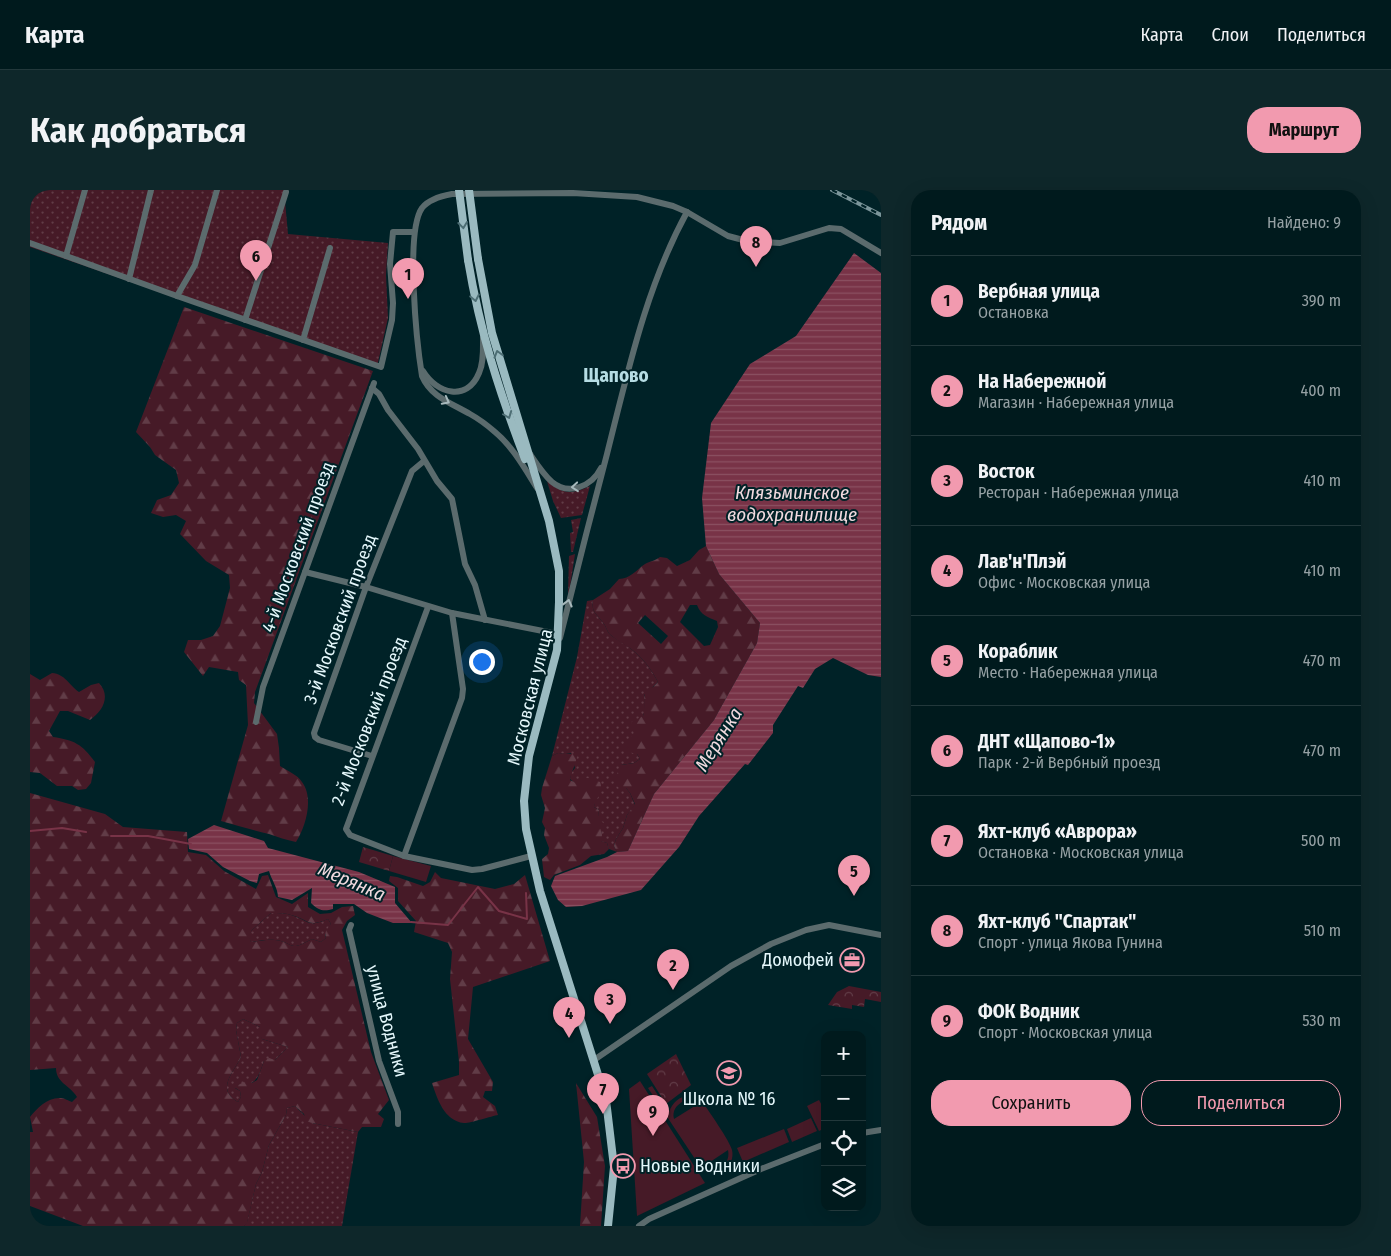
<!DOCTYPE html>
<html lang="ru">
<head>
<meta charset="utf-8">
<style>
	:root { --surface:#001a1d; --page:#0e272a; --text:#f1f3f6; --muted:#95a1a4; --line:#22383b; --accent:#f29aaf }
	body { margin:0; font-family:"Fira Sans Condensed",sans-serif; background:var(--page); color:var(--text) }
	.controls { position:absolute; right:15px; bottom:15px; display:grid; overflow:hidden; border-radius:10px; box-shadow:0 5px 20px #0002 }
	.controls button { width:45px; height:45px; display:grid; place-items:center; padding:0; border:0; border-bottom:1px solid var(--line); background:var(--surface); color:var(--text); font:25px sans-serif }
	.you { position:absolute; left:451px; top:471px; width:18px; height:18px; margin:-12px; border:4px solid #fff; border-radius:50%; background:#1a73e8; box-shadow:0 0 0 8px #1a73e833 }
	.badge { display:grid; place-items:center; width:32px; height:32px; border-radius:50%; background:var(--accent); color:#111; font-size:16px; font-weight:700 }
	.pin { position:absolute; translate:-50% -41px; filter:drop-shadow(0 1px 2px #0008) }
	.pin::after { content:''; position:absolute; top:26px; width:18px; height:15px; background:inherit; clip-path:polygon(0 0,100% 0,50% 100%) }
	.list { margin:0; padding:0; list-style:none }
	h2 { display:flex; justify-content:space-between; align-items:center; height:65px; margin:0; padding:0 20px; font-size:21px }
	h2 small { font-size:16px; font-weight:400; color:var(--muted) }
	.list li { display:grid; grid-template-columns:32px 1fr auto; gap:15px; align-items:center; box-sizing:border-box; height:90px; padding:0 20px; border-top:1px solid var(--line) }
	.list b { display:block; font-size:19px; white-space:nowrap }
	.list p { margin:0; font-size:16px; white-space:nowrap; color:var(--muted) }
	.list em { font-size:16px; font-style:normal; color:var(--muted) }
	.actions { display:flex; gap:10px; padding:15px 20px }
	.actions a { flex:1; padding:11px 0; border:1px solid var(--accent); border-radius:20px; text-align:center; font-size:18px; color:var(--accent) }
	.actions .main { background:var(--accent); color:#111 }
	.icon { flex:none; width:28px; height:28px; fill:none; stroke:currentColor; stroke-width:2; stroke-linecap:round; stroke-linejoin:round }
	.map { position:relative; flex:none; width:851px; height:1036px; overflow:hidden; border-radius:20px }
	header { display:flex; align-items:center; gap:30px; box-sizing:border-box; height:70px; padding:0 25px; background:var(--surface); border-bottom:1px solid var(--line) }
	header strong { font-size:24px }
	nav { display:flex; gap:28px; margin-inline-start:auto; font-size:18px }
	.intro { display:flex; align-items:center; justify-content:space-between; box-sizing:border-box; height:120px; padding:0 30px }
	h1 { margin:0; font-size:35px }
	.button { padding:12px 22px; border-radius:20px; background:var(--accent); color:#111; font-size:18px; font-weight:700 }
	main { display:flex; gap:30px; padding:0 30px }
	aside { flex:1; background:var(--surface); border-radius:20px; box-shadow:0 5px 20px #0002 }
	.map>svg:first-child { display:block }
</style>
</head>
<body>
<header>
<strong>Карта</strong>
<nav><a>Карта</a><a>Слои</a><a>Поделиться</a></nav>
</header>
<div class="intro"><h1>Как добраться</h1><a class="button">Маршрут</a></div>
<main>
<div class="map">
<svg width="851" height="1036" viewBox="0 0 851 1036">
	<defs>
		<pattern id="grass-dots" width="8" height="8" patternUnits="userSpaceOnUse" patternTransform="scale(1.25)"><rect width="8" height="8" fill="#461a27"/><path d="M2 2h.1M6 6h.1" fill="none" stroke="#613c47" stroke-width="1.8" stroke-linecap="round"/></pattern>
		<pattern id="forest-firs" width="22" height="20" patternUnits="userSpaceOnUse" patternTransform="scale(1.25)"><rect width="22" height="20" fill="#461a27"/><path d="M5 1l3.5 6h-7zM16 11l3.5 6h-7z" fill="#613c47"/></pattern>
		<pattern id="park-crowns" width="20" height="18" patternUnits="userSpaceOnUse" patternTransform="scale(1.25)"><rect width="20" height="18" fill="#461a27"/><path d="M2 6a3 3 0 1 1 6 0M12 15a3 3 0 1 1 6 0" fill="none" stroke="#613c47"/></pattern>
		<pattern id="water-rules" width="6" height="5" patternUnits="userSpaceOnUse" patternTransform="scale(1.25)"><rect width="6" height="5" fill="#783347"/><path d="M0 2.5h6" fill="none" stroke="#8b5162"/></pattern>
	</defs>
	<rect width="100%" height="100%" fill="#002227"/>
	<g fill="url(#grass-dots)">
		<polygon points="0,0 254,0 258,44 358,53 356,85 358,128 347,177 0,57"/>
		<path d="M517,291c16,13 24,14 43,5l-8,29 -21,3 -8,-17z"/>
		<polygon points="551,328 543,362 541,362 540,343 543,342 541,330"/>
		<polygon points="545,364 539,403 538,404 539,366"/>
		<path d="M563,410c-2,13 4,14 11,24 3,4 3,9 8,12 8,6 17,10 25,18 9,8 15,17 21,28l-14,13 1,15 -2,6 -9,18 3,20 3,5 -6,4 -13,2 5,23 4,5 5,12 -8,10 -4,13 -7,11 -2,7 3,6 -8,-3 -2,-6 -7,-2c4,-11 -3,-21 -1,-31l-5,-3 1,-7 -25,-21 1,-6 4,-5 -4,-15 -6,1 -7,-1 -6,3 25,-99 10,-56z"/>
		<path d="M241,723c7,0 14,0 20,2 19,6 16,13 37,4l3,5 -6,11 1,3 -5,4 -9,-3c-25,14 -17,3 -37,1 -8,-1 -17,1 -24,2l-3,-6 4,-6z"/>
		<path d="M213,829l17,8 2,12 26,8 -13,13 -11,1c-8,22 -7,21 -29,27l5,3 1,6 -3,5c-23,-13 -4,-30 3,-45l-5,-27 1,-7z"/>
		<polygon points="265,916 282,933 328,942 312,1036 214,1036 217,1032 226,994 232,982 239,955 256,925 257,918"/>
	</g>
	<g fill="url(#forest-firs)" fill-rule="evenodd">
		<path d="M154,117l189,64 -118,321 -1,11 23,31 2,14 1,18c6,4 18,9 22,16 12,16 4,44 -6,60 -10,-2 -18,-5 -27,-8 -16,-4 -32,-8 -48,-13l27,-96 -2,-40 -7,-5 -1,-8 -29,-5 -6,9 -19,-24 4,-12h13l12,-4 7,-10 10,-38 -1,-13 -23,-14 -26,-27 6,-13 -10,-6 -13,2 -12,-4 6,-13 14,-5 8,-12 -3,-13 -21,-15 -5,-8 -14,-15z"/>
		<path d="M676,356l13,28 41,49 -3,20 -37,66 -6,11 -60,74 -26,57 -11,1 -3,-6 2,-7 7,-11 4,-13 8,-11 -5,-11 -4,-5 -6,1 -5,-5v-6l6,-13 13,-2 6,-4 -3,-5 -13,-3 1,-7 9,-10 -3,-12 12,-6c3,-9 -1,-18 3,-27l7,-2 5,-5c-6,-11 -12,-20 -21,-28 -8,-8 -17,-11 -25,-18 -5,-3 -5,-8 -8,-12 -7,-10 -13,-11 -11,-24l17,-11 9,-10c11,0 17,-9 26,-15 5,-3 10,-3 15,-7l7,1 10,8 13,-6 9,-10zM660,415h7c4,10 10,12 20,16l1,6 -8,18 -6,1 -24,-24zM615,425l23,21 -7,8 -23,-21z"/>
		<path d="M22,483c13,1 17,12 27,19l12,-7 8,-2c12,13 4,28 -9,37l-22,-9h-8l-11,20 4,6c21,3 29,7 42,25l-4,21 -5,6 -8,1 -6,-4h-15l-17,-13 -10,-1v-98l10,6z"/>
		<path d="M528,563c7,1 13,0 19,2 -1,10 -6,17 -7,25l6,3c8,-8 14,-5 24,-1 4,11 -4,15 -6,25l5,3c-1,8 1,11 7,15l-5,4 1,6 -1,6 6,2 2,6 -5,5 -13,2 -11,9 -26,10 -4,5 -6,-3 -2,-18 6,-5 1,-6 -5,-13 1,-7 -3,-6 3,-14 -4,-13 1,-7 10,-32z"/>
		<path d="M0,603l75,21 18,13 64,5 1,20 18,3 18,16 32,18 6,-13 6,-1 8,22 16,7 16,-11v14l12,7 11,-1 11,-6 11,-1 2,9 -8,6 -5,9 29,122 18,48 -11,14 6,5 -3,8h-19l-4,5 -46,-9 -6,-2 -2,-7 -9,-8 -8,2 -1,7 -17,30 -7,27 -6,12 -9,39 -3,3h-161l-53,-20v-74h3l-3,-15c7,-9 18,-20 31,-19 3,0 8,3 11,4l5,-5c-7,-12 -21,-14 -21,-29l-26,2zM241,723c6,0 14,0 20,2 19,5 16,13 37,4l3,5c-4,5 -7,8 -5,14l-5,4 -9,-3c-25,14 -17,3 -37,1 -8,-1 -16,1 -24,2l-2,-6 3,-6zM213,829l17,8 -1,6 3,6 26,8 -13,13 -6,-2 -5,3 -7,19 -5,3 -6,-2 -12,6 6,4 1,6 -3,5c-23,-13 -4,-30 3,-45l-5,-27 1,-7z"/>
		<path d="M405,682l6,6 54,11 19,-5 11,-9 25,86 -77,26 -5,52 25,43 -1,9h-7l-2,6 12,9 3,9c-6,1 -31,9 -34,8 -20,-2 -27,-25 -32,-40l27,-8v-13l-9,-83 2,-27 -4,-9 -34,-11 2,-11 -18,-20v-13l-9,-7 1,-5 7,1 26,9 7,-4z"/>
		<polygon points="546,893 567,927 575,976 571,1036 550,1036 554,972"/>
	</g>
	<g fill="url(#park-crowns)">
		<polygon points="333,657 363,666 359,681 329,672"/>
		<polygon points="819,796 851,802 851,812 835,809 834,817 822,815 822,819 798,815 807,802"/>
		<polygon points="646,864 661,895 636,914 617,884"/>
	</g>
	<g fill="#461a27" fill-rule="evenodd">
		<polygon points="363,666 401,676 396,692 359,681"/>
		<polygon points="610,891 675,993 607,1026 599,899"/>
		<path d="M622,896l17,26c5,-14 18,-21 32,-12 7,10 29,41 31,50 2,8 -2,17 -9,20 -8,5 -15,3 -22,-2l-53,-80zM654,911h9l5,3 -24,15c-2,-8 2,-14 10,-18zM698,960c3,15 -11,23 -24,16z"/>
		<polygon points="789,910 795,921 795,938 789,941 777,916"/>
		<polygon points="781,928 787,941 762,952 757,939"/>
		<polygon points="754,939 759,952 713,972 707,958"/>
	</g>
	<g fill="url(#water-rules)">
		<polygon points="824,63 851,83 851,487 838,485 803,468 785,479 773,498 768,496 743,535 743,543 718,575 715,574 669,626 649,657 611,700 552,716 536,717 528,710 521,696 525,686 577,667 587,662 598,661 624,604 684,530 690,519 727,453 730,433 689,384 676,356 672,308 681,233 720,174 766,146"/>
		<path d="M184,635l50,16 4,7 91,24 36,15v16l17,20h-19l-26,-10 -13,-9h-21v5c-10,3 -15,1 -22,-6l1,-15 -20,12 -14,-3c0,-9 -7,-18 -9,-26l-10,3 -2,9 -7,-2 -27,-14 -16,-14 -18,-4 -1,-10z"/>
	</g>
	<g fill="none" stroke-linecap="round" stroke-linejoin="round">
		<g stroke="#783347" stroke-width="2">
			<polyline points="0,641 32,638 56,642"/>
			<polyline points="81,646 118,646 161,654"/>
			<polyline points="381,732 418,735 448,697 469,721 497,729 496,703"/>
		</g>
		<g stroke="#5b6b6d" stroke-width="6">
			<polyline points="0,53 147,106 351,177 362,130 363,113 360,74 363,42 384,42"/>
			<polyline points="36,66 55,0"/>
			<polyline points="99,89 121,0"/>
			<polyline points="147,106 165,75 187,0"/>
			<polyline points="215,130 256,2"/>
			<polyline points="273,150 300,58"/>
			<path d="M393,181c14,23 44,31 56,2 5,-11 4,-24 4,-35"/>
			<polyline points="342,198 349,204 358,220 388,259 407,291 422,309 435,374 445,395 455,430"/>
			<path d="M500,264c6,9 13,20 22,28 17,14 40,4 49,-14"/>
			<path d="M507,298c-12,-19 -24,-41 -42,-56 -8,-7 -16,-13 -25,-18 -19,-11 -39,-17 -48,-38 -5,-31 -17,-144 0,-168 7,-9 19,-12 30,-14l121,-1 64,4 36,9 14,6 41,24 19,5 33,2 49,-15 12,1 40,24"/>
			<polyline points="275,382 336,397 422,423 528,444"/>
			<polyline points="398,417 316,639 320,645 325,647 374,666 442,680 452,679 501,666"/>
			<path d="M530,448c15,-61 31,-123 47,-184 21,-83 39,-167 80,-242"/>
			<polyline points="226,532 233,497 344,193"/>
			<polyline points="342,566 289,550 285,547 284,543 336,397 382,281 394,271"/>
			<polyline points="374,666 432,508 433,499 422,423"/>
			<polyline points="321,735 319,740 349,871 368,922 368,934"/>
			<polyline points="564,870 701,776 741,754 776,740 799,735 851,745"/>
			<polyline points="832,943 851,940"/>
			<polyline points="609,1036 619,1029 731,979 795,954"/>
		</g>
		<g stroke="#9abac0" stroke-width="8">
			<polyline points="448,69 462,143 519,331 529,381 529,412 527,460 499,566 494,611 496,639 510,701 576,910 584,977 578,1036"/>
			<path d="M438,70c12,72 31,131 57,199"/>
		</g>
		<g stroke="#7b959a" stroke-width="4">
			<polyline id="rail" points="802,0 851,25"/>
		</g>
		<use href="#rail" stroke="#002227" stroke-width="2" stroke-dasharray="5.5" stroke-linecap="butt"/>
		<g stroke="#9abac0" stroke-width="8">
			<polyline points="429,0 438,70"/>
			<polyline points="439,0 448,69"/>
		</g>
	</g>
	<defs><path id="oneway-chevron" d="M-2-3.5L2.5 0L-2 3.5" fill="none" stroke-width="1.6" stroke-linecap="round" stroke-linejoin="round" transform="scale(1.25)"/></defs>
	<g stroke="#4d6e74">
		<use href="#oneway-chevron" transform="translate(433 35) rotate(83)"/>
		<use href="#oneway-chevron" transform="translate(445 108) rotate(79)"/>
		<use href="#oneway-chevron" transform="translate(468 164) rotate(-106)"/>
		<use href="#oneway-chevron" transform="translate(478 225) rotate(69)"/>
	</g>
	<g stroke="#a7b9bc">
		<use href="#oneway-chevron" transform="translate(416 211) rotate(28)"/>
		<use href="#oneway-chevron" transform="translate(545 297) rotate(175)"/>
		<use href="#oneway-chevron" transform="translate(538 413) rotate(-76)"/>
	</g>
	<defs>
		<g id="office-ring" transform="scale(1.25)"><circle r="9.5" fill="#002227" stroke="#f29aaf" stroke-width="1.5"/><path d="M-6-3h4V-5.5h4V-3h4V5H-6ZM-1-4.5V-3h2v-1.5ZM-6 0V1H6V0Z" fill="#f29aaf"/></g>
		<g id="school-ring" transform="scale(1.25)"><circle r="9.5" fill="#002227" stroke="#f29aaf" stroke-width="1.5"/><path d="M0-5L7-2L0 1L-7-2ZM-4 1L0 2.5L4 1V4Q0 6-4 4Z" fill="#f29aaf"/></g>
		<g id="bus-ring" transform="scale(1.25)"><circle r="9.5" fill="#002227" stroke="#f29aaf" stroke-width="1.5"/><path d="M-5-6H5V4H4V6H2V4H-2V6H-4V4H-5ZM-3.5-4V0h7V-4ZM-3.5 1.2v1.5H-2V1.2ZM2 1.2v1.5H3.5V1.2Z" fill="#f29aaf"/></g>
	</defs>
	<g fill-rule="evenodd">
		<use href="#office-ring" x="822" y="770"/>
		<use href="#school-ring" x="699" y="883"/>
		<use href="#bus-ring" x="593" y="976"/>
	</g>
	<g text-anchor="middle" stroke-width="4" stroke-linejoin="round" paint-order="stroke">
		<g font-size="18" fill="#e5f8fc" stroke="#002227">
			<text transform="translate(268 357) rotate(-70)" y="6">4-й Московский проезд</text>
			<text transform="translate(310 429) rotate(-70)" y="6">3-й Московский проезд</text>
			<text transform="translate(500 507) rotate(-76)" y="6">Московская улица</text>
			<text transform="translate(339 531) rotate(-69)" y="6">2-й Московский проезд</text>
			<text transform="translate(357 831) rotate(75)" y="6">улица Водники</text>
		</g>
		<g font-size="18" fill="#e5f8fc" stroke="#002227" text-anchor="end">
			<text x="804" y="776">Домофей</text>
			<text x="699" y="915" text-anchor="middle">Школа № 16</text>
			<text x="610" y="982" text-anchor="start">Новые Водники</text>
		</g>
		<g font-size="19" font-weight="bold" fill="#b6dde4" stroke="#002227">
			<text x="586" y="192">Щапово</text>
		</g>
		<g font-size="19" font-style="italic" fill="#f1dadf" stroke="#002227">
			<text x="762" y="309">Клязьминское<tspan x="762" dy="22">водохранилище</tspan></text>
			<text transform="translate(688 549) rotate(-58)" y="7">Мерянка</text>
			<text transform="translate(322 691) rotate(23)" y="7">Мерянка</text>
		</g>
	</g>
</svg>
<div class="controls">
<button>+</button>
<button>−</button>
<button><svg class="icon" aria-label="locate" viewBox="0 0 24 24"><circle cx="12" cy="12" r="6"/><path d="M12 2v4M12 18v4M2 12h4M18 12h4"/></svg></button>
<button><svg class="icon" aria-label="layers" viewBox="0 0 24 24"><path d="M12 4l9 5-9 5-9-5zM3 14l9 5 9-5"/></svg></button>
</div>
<div class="you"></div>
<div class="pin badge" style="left:378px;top:109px">1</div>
<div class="pin badge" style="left:643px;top:800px">2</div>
<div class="pin badge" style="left:580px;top:834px">3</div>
<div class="pin badge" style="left:539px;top:848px">4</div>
<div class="pin badge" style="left:824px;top:706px">5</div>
<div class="pin badge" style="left:226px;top:91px">6</div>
<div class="pin badge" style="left:573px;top:924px">7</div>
<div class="pin badge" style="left:726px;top:77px">8</div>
<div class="pin badge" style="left:623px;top:946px">9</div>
</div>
<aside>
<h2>Рядом<small>Найдено: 9</small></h2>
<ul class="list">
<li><span class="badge">1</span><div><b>Вербная улица</b><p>Остановка</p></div><em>390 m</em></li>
<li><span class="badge">2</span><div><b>На Набережной</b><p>Магазин · Набережная улица</p></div><em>400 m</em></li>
<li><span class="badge">3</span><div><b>Восток</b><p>Ресторан · Набережная улица</p></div><em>410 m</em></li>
<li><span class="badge">4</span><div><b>Лав'н'Плэй</b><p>Офис · Московская улица</p></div><em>410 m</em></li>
<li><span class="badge">5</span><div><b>Кораблик</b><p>Место · Набережная улица</p></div><em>470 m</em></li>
<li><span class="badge">6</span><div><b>ДНТ «Щапово-1»</b><p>Парк · 2-й Вербный проезд</p></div><em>470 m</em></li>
<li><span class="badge">7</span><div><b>Яхт-клуб «Аврора»</b><p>Остановка · Московская улица</p></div><em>500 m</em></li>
<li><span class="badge">8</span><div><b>Яхт-клуб &quot;Спартак&quot;</b><p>Спорт · улица Якова Гунина</p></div><em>510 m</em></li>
<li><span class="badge">9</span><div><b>ФОК Водник</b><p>Спорт · Московская улица</p></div><em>530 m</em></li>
</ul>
<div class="actions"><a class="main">Сохранить</a><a>Поделиться</a></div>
</aside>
</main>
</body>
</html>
